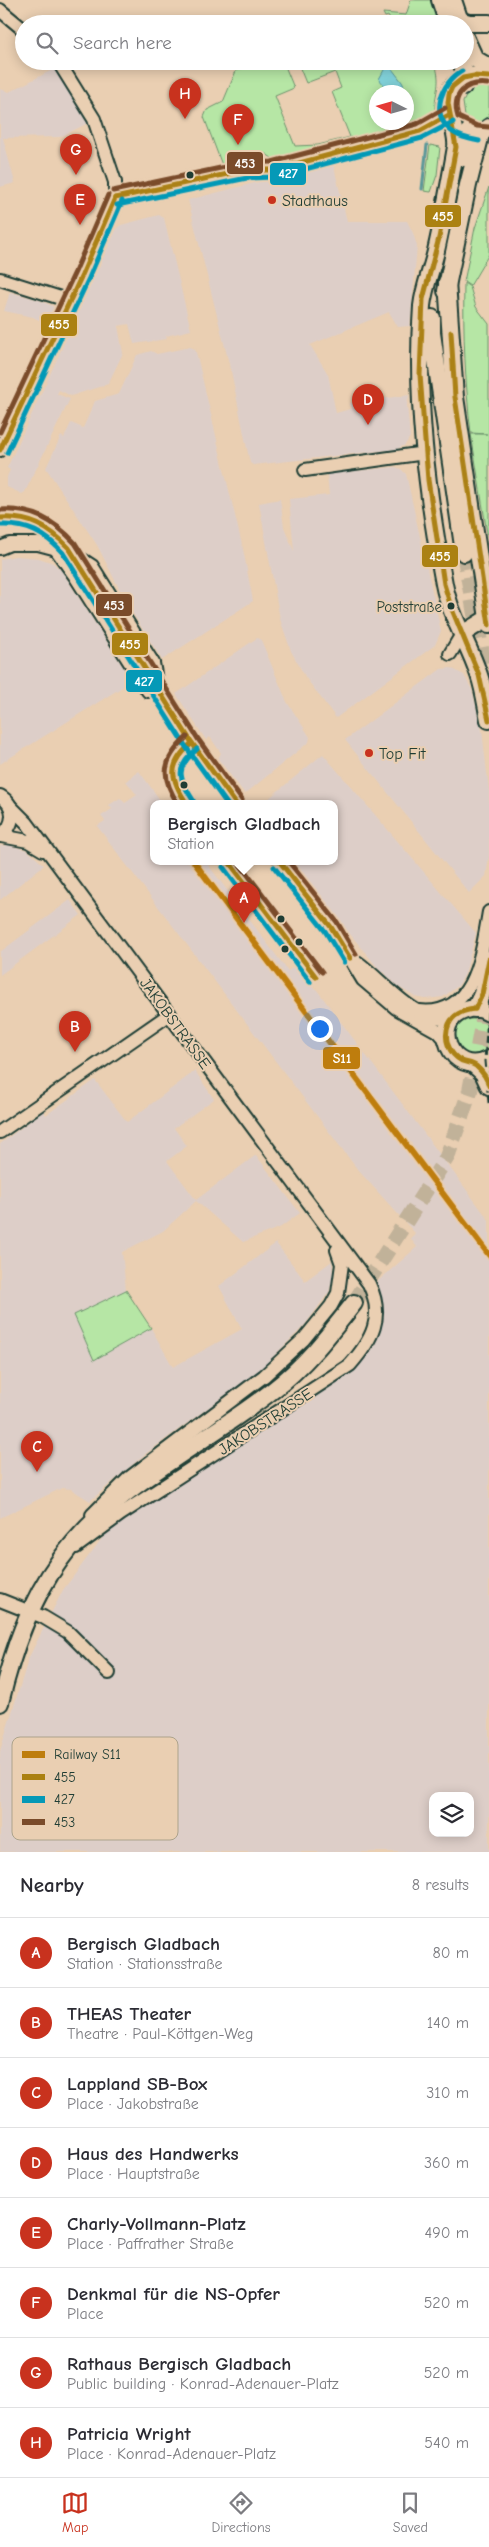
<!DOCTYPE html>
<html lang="en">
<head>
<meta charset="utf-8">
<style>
	:root { --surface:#fff; --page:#f7f7f7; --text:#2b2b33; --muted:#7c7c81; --line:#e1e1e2; --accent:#c8321e }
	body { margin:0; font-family:"Comic Neue",sans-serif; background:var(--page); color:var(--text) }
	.controls { position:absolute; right:15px; bottom:15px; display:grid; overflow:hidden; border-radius:10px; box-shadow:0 2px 12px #0003 }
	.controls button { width:45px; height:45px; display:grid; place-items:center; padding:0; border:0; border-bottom:1px solid var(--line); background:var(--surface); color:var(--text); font:25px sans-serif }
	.compass { position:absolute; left:369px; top:85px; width:45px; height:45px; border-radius:50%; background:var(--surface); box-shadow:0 2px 12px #0003; rotate:275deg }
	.you { position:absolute; left:319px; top:1028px; width:18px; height:18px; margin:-12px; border:4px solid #fff; border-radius:50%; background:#1a73e8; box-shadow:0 0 0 8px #1a73e833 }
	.badge { display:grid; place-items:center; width:32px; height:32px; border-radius:50%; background:var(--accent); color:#fff; font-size:16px; font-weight:700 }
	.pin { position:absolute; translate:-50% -41px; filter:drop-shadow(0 1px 2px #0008) }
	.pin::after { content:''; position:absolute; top:26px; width:18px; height:15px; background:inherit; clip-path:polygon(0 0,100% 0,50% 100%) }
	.popup { position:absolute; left:150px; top:800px; width:188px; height:65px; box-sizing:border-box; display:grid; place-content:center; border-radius:10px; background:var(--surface); filter:drop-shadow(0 1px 4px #0005); font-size:16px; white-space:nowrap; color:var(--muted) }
	.popup b { font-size:19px; color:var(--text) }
	.popup::after { content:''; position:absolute; left:50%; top:100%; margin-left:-10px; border:10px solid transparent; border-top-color:var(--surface) }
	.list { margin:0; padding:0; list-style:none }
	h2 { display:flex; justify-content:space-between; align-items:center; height:65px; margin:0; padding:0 20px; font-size:21px }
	h2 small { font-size:16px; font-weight:400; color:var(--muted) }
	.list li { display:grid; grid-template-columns:32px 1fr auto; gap:15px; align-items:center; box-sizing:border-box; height:70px; padding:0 20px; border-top:1px solid var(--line) }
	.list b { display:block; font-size:19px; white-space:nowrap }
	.list p { margin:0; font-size:16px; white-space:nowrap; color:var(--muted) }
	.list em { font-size:16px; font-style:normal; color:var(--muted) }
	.icon { flex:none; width:28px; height:28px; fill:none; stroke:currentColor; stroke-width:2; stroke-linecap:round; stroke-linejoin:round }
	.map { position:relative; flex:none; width:489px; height:1852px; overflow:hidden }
	.search { position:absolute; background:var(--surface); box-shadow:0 2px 12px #0003; left:15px; right:15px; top:15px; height:55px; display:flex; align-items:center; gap:12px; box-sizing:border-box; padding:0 18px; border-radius:28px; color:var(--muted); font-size:19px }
	.sheet { height:625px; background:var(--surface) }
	nav { display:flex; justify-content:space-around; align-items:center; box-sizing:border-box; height:70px; border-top:1px solid var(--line); background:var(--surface); font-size:14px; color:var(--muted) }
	nav a { display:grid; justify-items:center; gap:2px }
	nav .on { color:var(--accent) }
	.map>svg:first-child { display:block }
</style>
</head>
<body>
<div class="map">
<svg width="489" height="1852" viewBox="0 0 489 1852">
	<rect width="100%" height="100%" fill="#eacfb2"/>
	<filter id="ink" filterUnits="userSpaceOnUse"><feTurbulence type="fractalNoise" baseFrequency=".02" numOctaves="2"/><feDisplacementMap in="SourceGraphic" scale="10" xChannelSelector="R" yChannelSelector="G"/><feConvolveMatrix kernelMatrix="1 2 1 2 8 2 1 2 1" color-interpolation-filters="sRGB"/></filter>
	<g filter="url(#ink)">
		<g fill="#ddcec8" fill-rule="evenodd">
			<polygon points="56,68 92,121 60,137 3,138 15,183 0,187 0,89 9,92"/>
			<polygon points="333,163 347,221 407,221 413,233 417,246 410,326 398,327 389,312 310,345 328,374 336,413 350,409 350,403 409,395 407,405 410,437 405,445 397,449 253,465 250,463 231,371 188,200"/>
			<polygon points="159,215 164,218 191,330 166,336 167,339 134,344 129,324 118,326 123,353 108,384 71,396 59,390 57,394 70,399 25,492 22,494 7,487 7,477 10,470 7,468 117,228 121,225"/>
			<polygon points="10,292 39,300 57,308 49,325 33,317 4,311"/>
			<polygon points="190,347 195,349 197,356 243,549 253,601 162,660 128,606 97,545 46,468 61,436 64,438 71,423 83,428 95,401 119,394 137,355 151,351 157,354"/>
			<polygon points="395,467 401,469 406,474 441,631 435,645 336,718 306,678 291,651 280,619 259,503 280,499 284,527 294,551 289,499 329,495 327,474"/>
			<polygon points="16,556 39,558 53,563 62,571 132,681 0,764 0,559"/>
			<polygon points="257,638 261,640 287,702 310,737 309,742 245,794 218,759 221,753 210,737 206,740 176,694"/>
			<polygon points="451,668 464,675 472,690 482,730 489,790 489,857 486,876 469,893 345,740 441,669"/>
			<polygon points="323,754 476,933 465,974 458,986 443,997 425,999 415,997 397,986 383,972 382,973 291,862 334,862 334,804 262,804"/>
			<path d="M139,771l24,33h-9v58h52l82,109 6,-4 9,13 14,10 172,230v632h-489v-101l29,-94 34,-67 43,-57 250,-165 18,-21 8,-24v-22l-5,-19 40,-35 -6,-8 4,-6 -57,-63 -261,-344 8,-5 -4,-5 11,-7 -3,-4 11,-7 5,5 12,-8 -11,-14zM433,1796h37v37h-37z"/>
			<polygon points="8,845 27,850 44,865 0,900 0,846"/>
			<polygon points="70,900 81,915 0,975 0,952"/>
			<polygon points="195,1071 214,1099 174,1128 187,1146 167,1161 196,1200 256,1155 300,1213 281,1227 243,1242 196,1201 163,1231 122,1252 126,1290 75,1315 95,1359 151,1328 173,1367 242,1329 219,1286 276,1243 305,1281 332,1261 333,1277 329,1292 304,1326 261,1369 144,1455 90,1501 71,1489 62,1488 0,1518 0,1144 43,1111 46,1115 95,1080 127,1122"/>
		</g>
		<g fill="#b6e6a5" stroke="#6a926c" fill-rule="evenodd">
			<polygon points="411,0 433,0 438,19 430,17 429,24 393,24 388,16 385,17 383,13 406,15"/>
			<path d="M261,61h15l3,7 6,-2 9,22 -19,8 20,50 23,-1 32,-8 -18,-45 9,-4 -6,-16 -29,11 -9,-22h137c9,24 0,29 1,52l-33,17 -124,32 -12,-8 -44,11 -18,-48 3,-7 16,-8 13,-31zM376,92h30v30h-30z"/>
			<polygon points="489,82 489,120 476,126 465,116 463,102 473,83"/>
			<polygon points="430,145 440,147 437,175 431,192 424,191"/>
			<polygon points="489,187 489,254 470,286 464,282 475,228"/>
			<path d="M464,283l6,4 6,20 13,17v221l-18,-111h16l-16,-1c-6,-50 -8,-99 -7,-150z"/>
			<circle cx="473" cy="1037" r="18"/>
			<polygon points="126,1290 151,1328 94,1360 74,1315"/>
		</g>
		<polygon fill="#84d5dd" stroke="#5c9899" points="382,61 386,61 402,82 404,86 400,92 390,92 379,79 384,70"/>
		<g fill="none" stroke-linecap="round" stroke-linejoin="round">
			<polyline stroke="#5c9899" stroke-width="3" points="422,189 427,145"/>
			<g stroke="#c1b299" stroke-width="16" stroke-dasharray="16 8" stroke-linecap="butt">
				<polyline points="464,553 488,686"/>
				<polyline points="354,1303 447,1157 470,1091 487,998"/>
			</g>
			<g stroke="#1f3d34" stroke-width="16">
				<g id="minor">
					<polyline points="0,10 24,30"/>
					<polyline points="0,279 70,301"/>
					<polyline points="0,450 82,275 115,198 115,182 94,119 58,61"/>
					<polyline points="305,470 425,453"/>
					<polyline points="0,548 10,544 38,544 72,553 92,566 153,663 157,685"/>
					<polyline points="55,548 75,576 148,691"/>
					<polyline points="131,646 192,743 236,804"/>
					<polyline points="450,654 462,634"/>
					<path d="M0,796c17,10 15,30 0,40"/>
					<path d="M11,807l16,16 342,461c16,33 3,56 -19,81l-229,149 -45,33"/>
					<polyline points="1,836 28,841 43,850"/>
					<polyline points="280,862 331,927 363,980 396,1008 439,1032 447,1041"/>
					<path d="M357,962c26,18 60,65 96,56"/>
					<path d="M419,1011c57,7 63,-60 70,-99"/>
					<polyline points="0,1132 170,1014"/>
					<polyline points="92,1515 129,1478 264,1376 304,1339 331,1306 338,1293 342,1264 337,1250"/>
					<polyline points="0,1600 43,1617 68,1632 109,1673"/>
				</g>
			</g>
			<g stroke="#1f3d34" stroke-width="20">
				<g id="major">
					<polyline points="440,0 448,24"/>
					<polyline points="453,0 461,24"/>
					<polyline points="459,20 469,23 489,23"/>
					<polyline points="465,37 475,59 489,67"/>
					<polyline points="461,61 466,77 463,87"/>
					<path d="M489,77c-10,-3 -20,-2 -29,3 -26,16 -1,46 -4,67 -6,34 -12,69 -20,104 -4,18 -12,36 -14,55 -7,92 5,187 22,278 6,32 25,60 35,91 5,14 7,30 10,45"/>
					<polyline points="464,158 469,131"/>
					<polyline points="447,282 455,397 489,625"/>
					<polyline points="446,291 468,185 481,134 489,127"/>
					<polyline points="432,318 432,333 464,553"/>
					<polyline points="462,634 488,618"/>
					<polyline points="475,1009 482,994 489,959"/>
					<path d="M489,1013c-7,-4 -15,-6 -23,-3 -38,11 -15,70 23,49"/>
					<polyline points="473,1064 483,1073 489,1086"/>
					<path d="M0,1703c12,-50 29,-101 60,-143 53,-74 142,-114 212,-169 33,-25 57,-56 82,-88"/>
				</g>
			</g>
			<use href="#minor" stroke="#eacfb2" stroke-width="12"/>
			<use href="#major" stroke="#eacfb2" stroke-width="16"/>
			<polyline stroke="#1f3d34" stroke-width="3" stroke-dasharray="8 4" stroke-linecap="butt" points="489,1000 485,1061 489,1103"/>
			<g stroke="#1f3d34" stroke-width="16" stroke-linecap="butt">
				<path id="minor-bridge" d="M7,517c13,0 26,1 37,8 33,20 67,87 87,121"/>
			</g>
			<use href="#minor-bridge" stroke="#eacfb2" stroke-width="12"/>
			<g stroke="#eacfb2" stroke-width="9">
				<g id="bus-1">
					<polyline points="489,77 474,76 463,78 452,87 449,94 448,103 456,147 439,238 423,299 420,375 428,480 444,584 451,607 479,675 489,720"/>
					<polyline points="115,198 246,170 273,170 420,131 449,115"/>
					<polyline points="451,332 455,397 489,625"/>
					<polyline points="0,450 82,275 115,198"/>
					<path d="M0,518c29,-2 49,9 69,30l123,195 44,61"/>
					<path d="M187,804c-17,-26 -20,-39 5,-61"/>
					<polyline points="229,862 316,977"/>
					<polyline points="280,862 331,927 350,958"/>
					<path d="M475,1009c-11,1 -21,4 -26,15 -6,13 -1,30 13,37 5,2 10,2 14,5 7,6 11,12 13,20"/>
					<polyline points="475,1009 482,994 489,959"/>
				</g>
			</g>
			<g stroke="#eacfb2" stroke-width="9">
				<g id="bus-2">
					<path d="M462,71c-20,11 -32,41 -12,59 8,7 19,9 29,11"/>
					<polyline points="117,205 247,178 275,177 422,138 453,122"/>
					<polyline points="7,453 89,278 122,201"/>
					<path d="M1,525c26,-1 44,8 62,28l123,194 41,57"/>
					<path d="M193,800c-15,-23 -18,-32 4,-51"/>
					<polyline points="223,867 310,982"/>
					<polyline points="274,867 325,931 344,962"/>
				</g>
			</g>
			<g stroke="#eacfb2" stroke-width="9">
				<g id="bus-3">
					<path d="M488,84c-22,-3 -37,10 -30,33l19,9 12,1"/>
					<polyline points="113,191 244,163 272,162 417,124 445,108"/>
					<polyline points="0,432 75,272 108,195"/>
					<path d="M0,510c32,-2 54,10 75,33l123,196 44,61"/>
					<path d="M178,804c-18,-28 -16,-44 9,-67"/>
					<polyline points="238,862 322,972"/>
					<polyline points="289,862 337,922 356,954"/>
				</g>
			</g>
			<use href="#bus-1" stroke="#ab8112" stroke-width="5"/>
			<use href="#bus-2" stroke="#0599b7" stroke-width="5"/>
			<use href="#bus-3" stroke="#7a4b2a" stroke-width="5"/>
			<g stroke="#eacfb2" stroke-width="10">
				<polyline id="rail-1" points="194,862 489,1255"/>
			</g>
			<use href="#rail-1" stroke="#be7d0d" stroke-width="6"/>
		</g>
	</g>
	<g fill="#1f3d34" stroke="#eacfb2" stroke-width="2">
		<circle cx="190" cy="175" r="4.5"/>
		<circle cx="451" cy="606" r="4.5"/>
		<circle cx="184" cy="785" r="4.5"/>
		<circle cx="281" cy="919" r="4.5"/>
		<circle cx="299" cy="942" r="4.5"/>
		<circle cx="285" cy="949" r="4.5"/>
	</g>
	<g fill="#c8321e" stroke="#eacfb2" stroke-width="2">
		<circle cx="272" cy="200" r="5"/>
		<circle cx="369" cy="753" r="5"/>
	</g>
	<g text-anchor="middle" stroke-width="4" stroke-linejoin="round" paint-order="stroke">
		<g font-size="15" fill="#1f3d34" stroke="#eacfb2" text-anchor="end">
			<text x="442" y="612">Poststraße</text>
		</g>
		<g font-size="16" fill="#1f3d34" stroke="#eacfb2" text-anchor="start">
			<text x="282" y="206">Stadthaus</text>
			<text x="379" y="759">Top Fit</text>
		</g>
		<g font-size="16" fill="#1f3d34" stroke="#eacfb2">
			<text transform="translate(176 1023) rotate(54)" y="6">JAKOBSTRASSE</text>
			<text transform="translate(265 1421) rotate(-33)" y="6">JAKOBSTRASSE</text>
		</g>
	</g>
	<rect x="12" y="1737" width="166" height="103" rx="8" fill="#eacfb2" stroke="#ada38c" stroke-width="1"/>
	<rect x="22" y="1751" width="23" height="7" fill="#be7d0d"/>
	<rect x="22" y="1774" width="23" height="6" fill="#ab8112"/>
	<rect x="22" y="1796" width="23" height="7" fill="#0599b7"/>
	<rect x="22" y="1819" width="23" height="6" fill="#7a4b2a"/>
	<g font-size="14" fill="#1f3d34">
		<text x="54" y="1759">Railway S11</text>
		<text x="54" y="1782">455</text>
		<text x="54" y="1804">427</text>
		<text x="54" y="1827">453</text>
	</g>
	<g stroke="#eacfb2" stroke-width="2">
		<rect x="226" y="151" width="38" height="24" rx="5" fill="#7a4b2a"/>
		<rect x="269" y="162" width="38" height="24" rx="5" fill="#0599b7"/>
		<rect x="424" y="204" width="38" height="24" rx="5" fill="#ab8112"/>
		<rect x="40" y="313" width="38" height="24" rx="5" fill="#ab8112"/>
		<rect x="421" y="544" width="38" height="24" rx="5" fill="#ab8112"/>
		<rect x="95" y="593" width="38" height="24" rx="5" fill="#7a4b2a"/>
		<rect x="111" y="632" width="38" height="24" rx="5" fill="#ab8112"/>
		<rect x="125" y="669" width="38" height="24" rx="5" fill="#0599b7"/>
		<rect x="322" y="1046" width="39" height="24" rx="5" fill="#be7d0d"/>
	</g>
	<g font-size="14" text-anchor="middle" font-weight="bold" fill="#fff">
		<text x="245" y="168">453</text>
		<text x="288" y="178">427</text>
		<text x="443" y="221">455</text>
		<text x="59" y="329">455</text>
		<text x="440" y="561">455</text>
		<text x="114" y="610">453</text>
		<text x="130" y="649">455</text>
		<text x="144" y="686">427</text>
		<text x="342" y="1063">S11</text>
	</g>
</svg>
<div class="controls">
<button><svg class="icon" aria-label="layers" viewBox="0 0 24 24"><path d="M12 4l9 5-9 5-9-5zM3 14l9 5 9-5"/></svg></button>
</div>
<svg class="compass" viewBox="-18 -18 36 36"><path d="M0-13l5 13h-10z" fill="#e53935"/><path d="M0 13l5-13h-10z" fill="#7c7c81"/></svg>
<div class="you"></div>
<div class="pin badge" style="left:244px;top:923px">A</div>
<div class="popup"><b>Bergisch Gladbach</b>Station</div>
<div class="pin badge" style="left:75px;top:1052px">B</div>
<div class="pin badge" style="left:37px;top:1472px">C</div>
<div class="pin badge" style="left:368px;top:425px">D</div>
<div class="pin badge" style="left:80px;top:225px">E</div>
<div class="pin badge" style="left:238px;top:145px">F</div>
<div class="pin badge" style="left:76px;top:175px">G</div>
<div class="pin badge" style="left:185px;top:119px">H</div>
<div class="search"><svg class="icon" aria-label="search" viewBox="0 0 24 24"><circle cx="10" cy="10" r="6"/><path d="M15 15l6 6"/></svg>Search here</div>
</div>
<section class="sheet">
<h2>Nearby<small>8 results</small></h2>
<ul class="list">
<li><span class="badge">A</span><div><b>Bergisch Gladbach</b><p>Station · Stationsstraße</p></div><em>80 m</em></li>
<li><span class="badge">B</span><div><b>THEAS Theater</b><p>Theatre · Paul-Köttgen-Weg</p></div><em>140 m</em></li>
<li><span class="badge">C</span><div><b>Lappland SB-Box</b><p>Place · Jakobstraße</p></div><em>310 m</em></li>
<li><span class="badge">D</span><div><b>Haus des Handwerks</b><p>Place · Hauptstraße</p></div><em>360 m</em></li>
<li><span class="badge">E</span><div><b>Charly-Vollmann-Platz</b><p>Place · Paffrather Straße</p></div><em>490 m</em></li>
<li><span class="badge">F</span><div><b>Denkmal für die NS-Opfer</b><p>Place</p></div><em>520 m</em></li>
<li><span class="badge">G</span><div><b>Rathaus Bergisch Gladbach</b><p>Public building · Konrad-Adenauer-Platz</p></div><em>520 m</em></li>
<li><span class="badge">H</span><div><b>Patricia Wright</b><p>Place · Konrad-Adenauer-Platz</p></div><em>540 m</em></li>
</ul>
</section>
<nav>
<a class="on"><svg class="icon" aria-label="map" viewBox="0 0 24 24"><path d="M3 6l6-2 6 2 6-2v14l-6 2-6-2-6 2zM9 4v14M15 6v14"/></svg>Map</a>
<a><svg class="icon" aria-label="directions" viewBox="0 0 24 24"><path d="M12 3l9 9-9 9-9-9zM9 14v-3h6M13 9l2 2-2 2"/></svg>Directions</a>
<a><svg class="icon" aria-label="saved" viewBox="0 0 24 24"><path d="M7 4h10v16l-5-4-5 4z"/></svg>Saved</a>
</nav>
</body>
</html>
